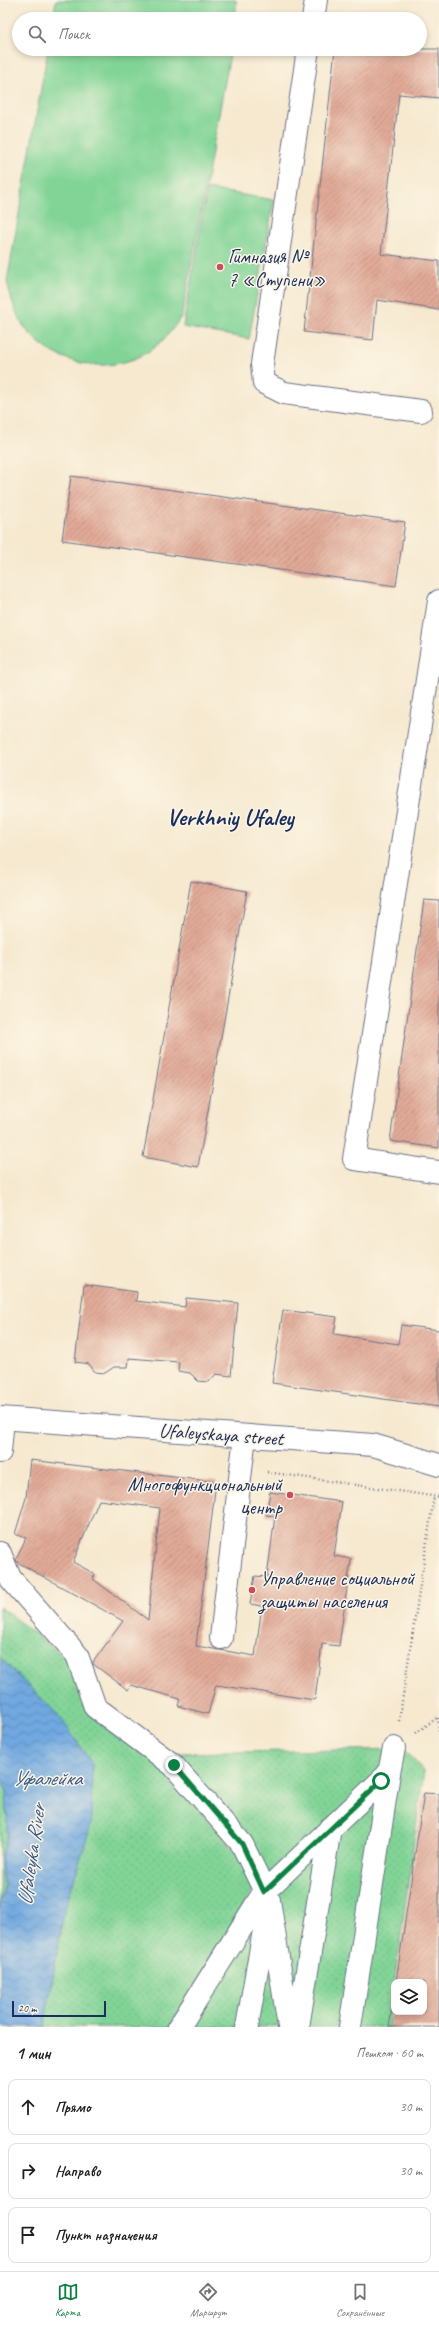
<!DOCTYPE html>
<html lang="ru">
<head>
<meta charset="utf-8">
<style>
	:root { --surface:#fff; --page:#f6f6f6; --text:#202124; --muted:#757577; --line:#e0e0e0; --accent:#0b8043 }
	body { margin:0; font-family:Caveat,sans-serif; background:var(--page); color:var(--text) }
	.controls { position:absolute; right:12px; bottom:12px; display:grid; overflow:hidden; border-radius:8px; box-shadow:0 2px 6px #0003 }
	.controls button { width:36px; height:36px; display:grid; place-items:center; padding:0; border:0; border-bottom:1px solid var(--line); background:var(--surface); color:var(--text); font:20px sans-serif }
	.scale { position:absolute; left:12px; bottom:10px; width:94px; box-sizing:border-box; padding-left:4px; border:2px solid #1b2f5e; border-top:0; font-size:11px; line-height:14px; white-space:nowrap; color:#1b2f5e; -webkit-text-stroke:3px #fcf5e5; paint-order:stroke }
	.stop { position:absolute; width:12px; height:12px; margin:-9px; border:3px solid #0b8043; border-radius:50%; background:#fff }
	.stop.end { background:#0b8043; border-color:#fff; box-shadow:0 1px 4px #0008 }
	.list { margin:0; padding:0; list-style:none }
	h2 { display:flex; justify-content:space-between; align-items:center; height:52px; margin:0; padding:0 16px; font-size:17px }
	h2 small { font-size:13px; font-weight:400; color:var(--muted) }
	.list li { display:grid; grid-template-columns:26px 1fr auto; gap:12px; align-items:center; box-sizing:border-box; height:56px; margin:0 8px 8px; padding:0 8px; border:1px solid var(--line); border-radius:8px }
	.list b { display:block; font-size:15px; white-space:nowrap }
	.list em { font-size:13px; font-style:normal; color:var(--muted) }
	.icon { flex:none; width:22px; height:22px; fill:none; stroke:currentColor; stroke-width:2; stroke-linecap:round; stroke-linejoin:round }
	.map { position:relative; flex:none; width:439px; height:2027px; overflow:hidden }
	.search { position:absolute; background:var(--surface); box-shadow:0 2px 6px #0003; left:12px; right:12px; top:12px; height:44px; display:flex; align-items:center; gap:10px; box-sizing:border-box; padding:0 14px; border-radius:22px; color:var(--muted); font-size:15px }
	.sheet { height:244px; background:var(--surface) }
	nav { display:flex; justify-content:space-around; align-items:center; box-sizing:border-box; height:56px; border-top:1px solid var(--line); background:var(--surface); font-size:11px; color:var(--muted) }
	nav a { display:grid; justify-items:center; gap:2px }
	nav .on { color:var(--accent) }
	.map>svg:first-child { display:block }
</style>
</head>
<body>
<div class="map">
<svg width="439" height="2027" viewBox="0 0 439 2027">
	<defs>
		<pattern id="grass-dots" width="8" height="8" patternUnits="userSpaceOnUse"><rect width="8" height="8" fill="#81d496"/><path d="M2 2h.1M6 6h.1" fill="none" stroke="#6fb684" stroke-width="1.8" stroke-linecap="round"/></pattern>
		<pattern id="water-waves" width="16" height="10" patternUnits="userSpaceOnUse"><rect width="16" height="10" fill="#6fa8df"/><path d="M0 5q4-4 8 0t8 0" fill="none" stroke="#5a89b8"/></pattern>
		<pattern id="building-hatch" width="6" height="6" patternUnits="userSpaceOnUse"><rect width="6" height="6" fill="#e2aa98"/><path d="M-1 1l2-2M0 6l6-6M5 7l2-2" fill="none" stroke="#b68b7f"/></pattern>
	</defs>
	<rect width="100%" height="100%" fill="#fcf5e5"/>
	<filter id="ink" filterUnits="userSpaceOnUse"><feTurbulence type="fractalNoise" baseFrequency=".025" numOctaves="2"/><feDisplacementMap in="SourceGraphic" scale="8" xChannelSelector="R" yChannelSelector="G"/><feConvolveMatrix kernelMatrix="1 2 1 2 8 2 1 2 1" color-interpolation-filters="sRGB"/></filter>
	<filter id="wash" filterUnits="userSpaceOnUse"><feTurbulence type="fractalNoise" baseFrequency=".012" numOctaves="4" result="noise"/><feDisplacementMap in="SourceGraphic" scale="16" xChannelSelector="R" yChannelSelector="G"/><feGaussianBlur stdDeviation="0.9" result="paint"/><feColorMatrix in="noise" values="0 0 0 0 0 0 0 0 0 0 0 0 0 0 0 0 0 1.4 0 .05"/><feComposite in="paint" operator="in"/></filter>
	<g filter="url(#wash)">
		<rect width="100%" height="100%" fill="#f6e9d0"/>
		<g fill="url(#grass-dots)" stroke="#4e827a">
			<polygon points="0,1607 69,1660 90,1714 168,1772 235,1851 253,1889 171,2027 44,2027 64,1912 91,1824 60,1717 0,1658"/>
			<polygon points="403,1749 424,1771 388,2027 179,2027 264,1892 175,1753"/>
			<polygon points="0,1770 6,1791 8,1836 1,1857 4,1889 0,1908"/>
		</g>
		<g fill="#81d496" stroke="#4e827a">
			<polygon points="56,0 236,0 236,19 53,19"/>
			<path d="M48,49h183l-49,266c-8,13 -17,25 -30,34 -40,29 -101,17 -129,-24 -8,-12 -12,-28 -16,-43z"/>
			<polygon points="207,189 274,200 249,339 183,327"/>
		</g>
		<polygon fill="url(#water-waves)" stroke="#456c9e" points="0,1658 60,1717 92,1764 91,1824 64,1912 44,2027 0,2027 0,1908 4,1889 1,1857 8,1836 6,1791 0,1770"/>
		<g id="blocks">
			<g fill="url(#building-hatch)" fill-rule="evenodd">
				<polygon points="335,49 439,49 439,98 399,94 381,254 439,261 439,310 377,300 373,340 304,332"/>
				<polygon points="71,476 405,522 396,586 62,540"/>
				<polygon points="191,881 247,891 198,1167 143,1157"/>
				<polygon points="424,900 439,901 439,1148 390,1141"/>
				<polygon points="84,1285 137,1292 136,1301 185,1307 186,1298 238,1303 231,1376 216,1374 209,1382 198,1381 190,1373 178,1371 179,1362 129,1358 128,1367 114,1367 105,1373 95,1372 89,1364 75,1362"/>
				<polygon points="283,1310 337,1317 334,1334 398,1344 401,1325 439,1330 439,1407 272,1383"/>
				<path d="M30,1460l186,22 -20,164 59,10 7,-50 -12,-2 5,-28 12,1 8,-61 -9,-1 4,-23 72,10 -8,54 17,3 -12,87 -17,-2 -7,56 -99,-15 -8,29 -30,-8 2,-7 -49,-14 -3,5 -35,-26v-2l30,-41 -106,-59 -1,-3 10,-21 -11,-4 11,-36zM99,1500l61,8 -12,112 -55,-41 2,-5 -22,-12z"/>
				<polygon points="424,1793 439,1794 439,2027 389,2027 394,1995 394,2012 424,2012 424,1982 396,1982"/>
			</g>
		</g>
	</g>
	<g filter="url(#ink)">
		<use href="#blocks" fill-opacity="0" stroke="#687086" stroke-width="1"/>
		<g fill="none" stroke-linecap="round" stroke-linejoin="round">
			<g stroke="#687086" stroke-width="24">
				<g id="minor">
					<polyline points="313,19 316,0"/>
					<polyline points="308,49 262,364 264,383 284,393 421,411"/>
					<polyline points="439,601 354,1159 439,1172"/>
					<polyline points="0,1418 373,1445 439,1465"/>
					<polyline points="0,1452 3,1418"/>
					<polyline points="0,1553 10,1578 77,1655 95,1707 173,1765 242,1844 269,1900 289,2027"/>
					<polyline points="221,1638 245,1436"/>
					<polyline points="179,2027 264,1892 389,1773 394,1748"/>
					<polyline points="247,2027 266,1919"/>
					<polyline points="298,2027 330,1828"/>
					<polyline points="350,2027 389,1773"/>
				</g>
			</g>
			<g stroke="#687086" stroke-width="2.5" stroke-dasharray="1 3" stroke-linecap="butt">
				<polyline points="267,1472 439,1497"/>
				<polyline points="399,1721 434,1496"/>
				<polyline points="416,1733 438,1717 439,1732"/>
			</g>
			<use href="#minor" stroke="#fff" stroke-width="22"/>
		</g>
	</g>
	<g fill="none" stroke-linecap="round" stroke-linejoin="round" filter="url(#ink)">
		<polyline stroke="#0b8043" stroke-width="5" points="174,1765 242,1844 264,1892 381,1781"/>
	</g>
	<g fill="#d1495b" stroke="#fcf5e5" stroke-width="1.5">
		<circle cx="220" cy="267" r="4"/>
		<circle cx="290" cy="1495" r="4"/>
		<circle cx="252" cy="1590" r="4"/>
	</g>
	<g text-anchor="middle" stroke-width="3" stroke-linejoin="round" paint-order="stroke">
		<g font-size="20" fill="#1b2f5e" stroke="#fcf5e5" text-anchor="start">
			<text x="228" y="263">Гимназия №<tspan x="228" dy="23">7 «Ступени»</tspan></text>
			<text x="282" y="1491" text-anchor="end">Многофункциональный<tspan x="282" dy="23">центр</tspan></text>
			<text x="260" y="1585">Управление социальной<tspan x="260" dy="23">защиты населения</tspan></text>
		</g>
		<g font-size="20" fill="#1b2f5e" stroke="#fcf5e5">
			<text transform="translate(221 1434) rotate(4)" y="7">Ufaleyskaya street</text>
		</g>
		<g font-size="21" font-style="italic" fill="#38598b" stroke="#fcf5e5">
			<text x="47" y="1785">Уфалейка</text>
			<text transform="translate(31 1855) rotate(-82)" y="7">Ufaleyka River</text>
		</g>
		<g font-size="24" font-weight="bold" fill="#1b2f5e" stroke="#fcf5e5">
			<text x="230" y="825">Verkhniy Ufaley</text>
		</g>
	</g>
</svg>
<div class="controls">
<button><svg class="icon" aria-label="layers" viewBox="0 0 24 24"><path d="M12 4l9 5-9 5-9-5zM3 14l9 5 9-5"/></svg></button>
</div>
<div class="scale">20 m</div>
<div class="stop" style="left:381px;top:1781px"></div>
<div class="stop end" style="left:174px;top:1765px"></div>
<div class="search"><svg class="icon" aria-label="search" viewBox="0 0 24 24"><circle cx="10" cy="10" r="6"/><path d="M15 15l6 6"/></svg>Поиск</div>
</div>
<section class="sheet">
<h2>1 мин<small>Пешком · 60 m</small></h2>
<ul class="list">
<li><svg class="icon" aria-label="ahead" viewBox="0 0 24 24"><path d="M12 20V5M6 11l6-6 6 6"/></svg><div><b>Прямо</b></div><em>30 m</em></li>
<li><svg class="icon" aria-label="right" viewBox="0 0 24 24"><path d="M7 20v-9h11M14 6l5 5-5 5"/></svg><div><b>Направо</b></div><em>30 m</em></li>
<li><svg class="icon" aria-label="arrive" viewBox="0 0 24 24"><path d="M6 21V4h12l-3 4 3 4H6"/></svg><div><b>Пункт назначения</b></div></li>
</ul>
</section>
<nav>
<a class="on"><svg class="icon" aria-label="map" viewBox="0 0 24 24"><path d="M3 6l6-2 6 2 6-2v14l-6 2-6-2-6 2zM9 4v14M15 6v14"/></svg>Карта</a>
<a><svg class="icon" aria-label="directions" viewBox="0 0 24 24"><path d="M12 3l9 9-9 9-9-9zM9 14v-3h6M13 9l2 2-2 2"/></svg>Маршрут</a>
<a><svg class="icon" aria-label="saved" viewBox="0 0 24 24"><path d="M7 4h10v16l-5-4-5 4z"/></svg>Сохранённые</a>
</nav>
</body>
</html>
